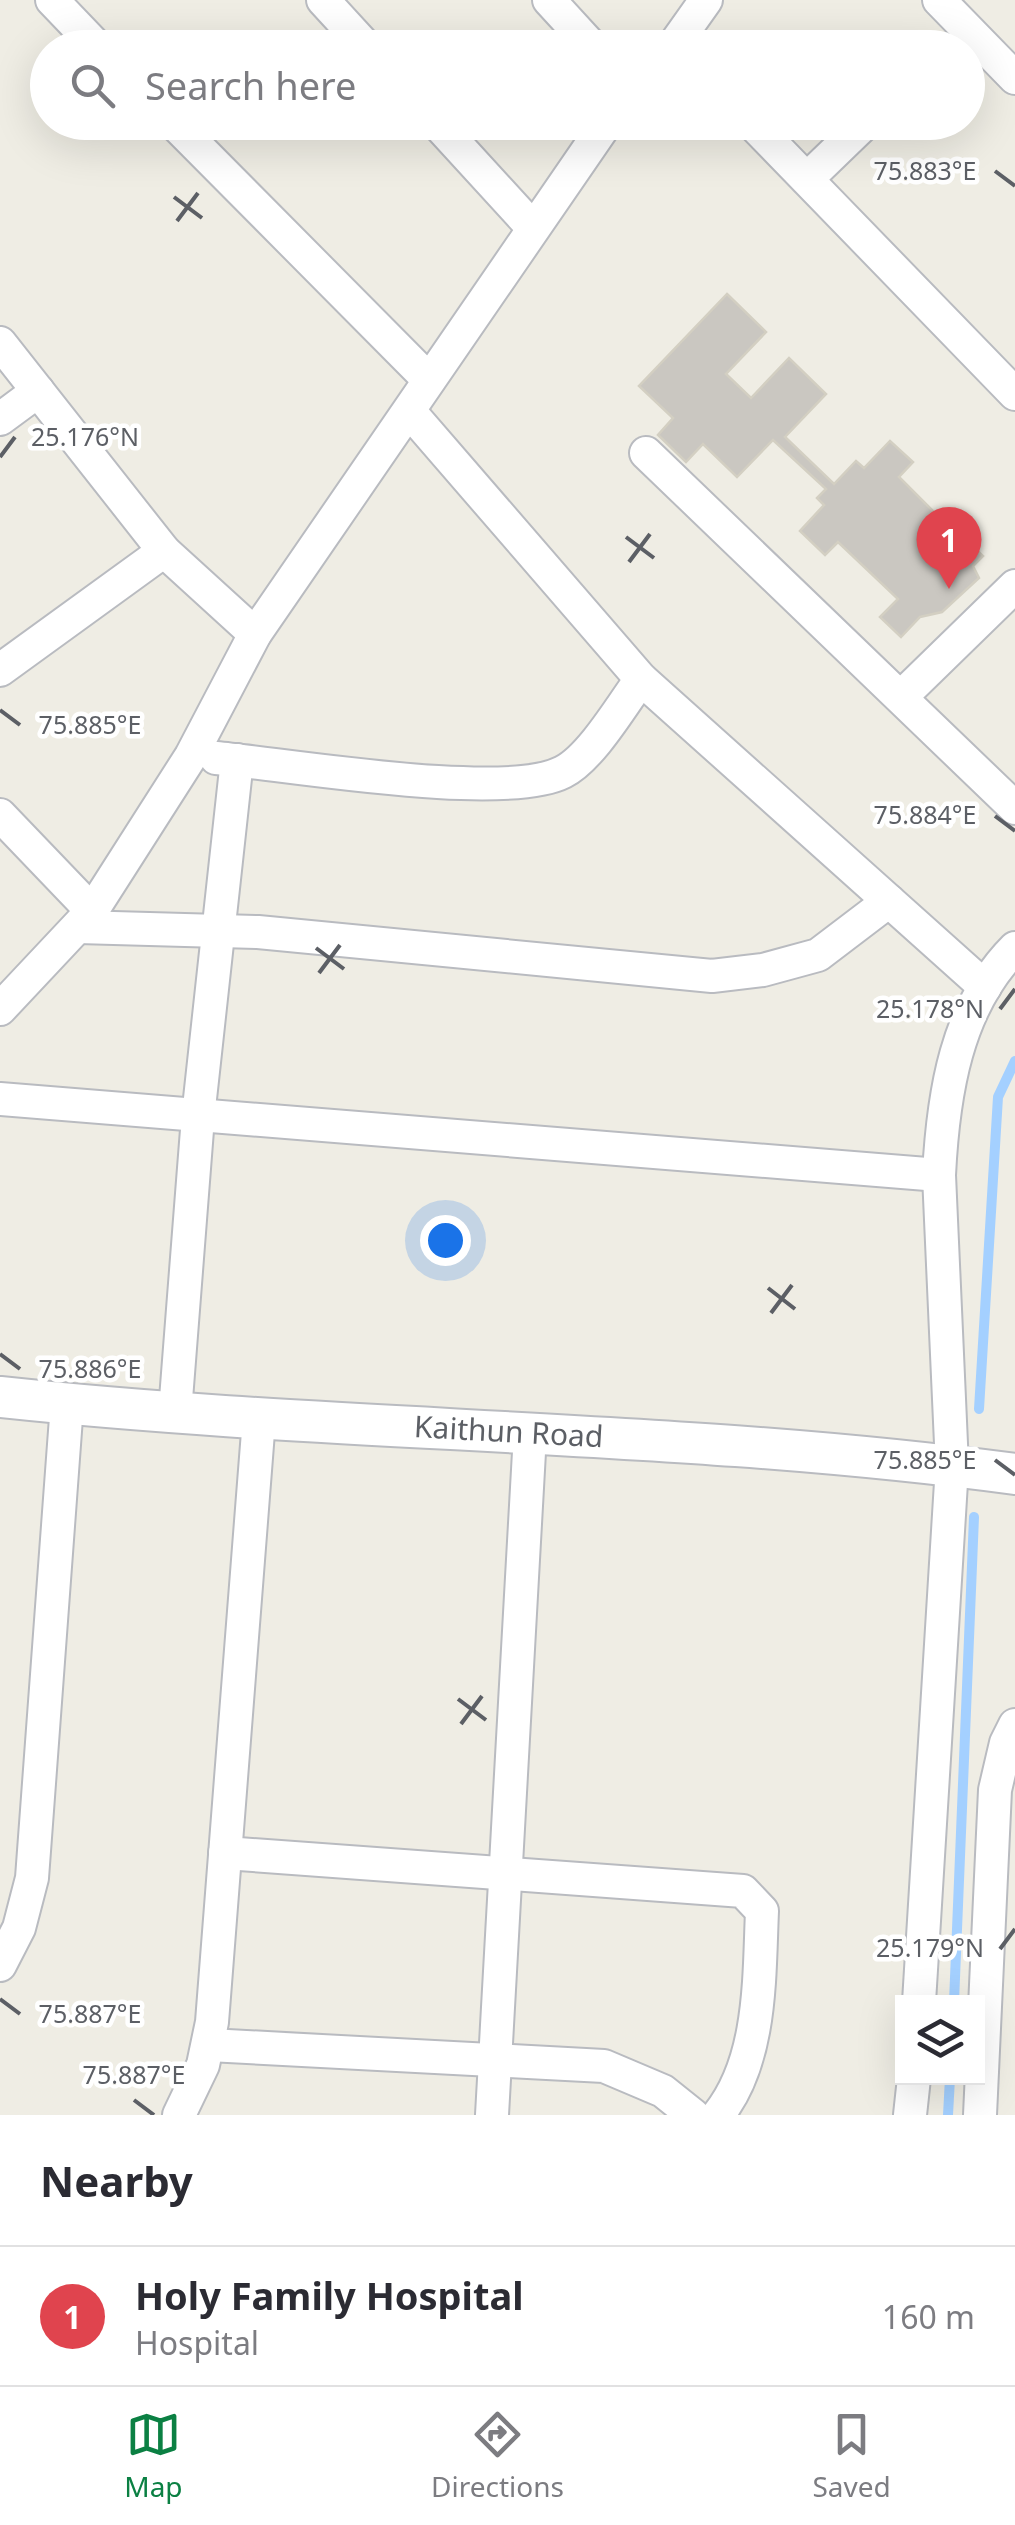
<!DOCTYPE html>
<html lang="en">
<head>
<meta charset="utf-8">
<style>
	:root { --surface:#fff; --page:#f2f2f3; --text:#2b2b33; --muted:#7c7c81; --line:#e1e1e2; --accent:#0b8043 }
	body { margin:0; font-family:"Noto Sans",sans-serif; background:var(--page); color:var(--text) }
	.controls { position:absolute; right:30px; bottom:30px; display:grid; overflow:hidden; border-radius:0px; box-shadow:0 10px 40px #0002 }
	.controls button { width:90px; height:90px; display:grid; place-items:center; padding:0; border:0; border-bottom:2px solid var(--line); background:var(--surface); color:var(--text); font:50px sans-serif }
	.you { position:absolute; left:445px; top:1240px; width:35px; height:35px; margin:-25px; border:8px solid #fff; border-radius:50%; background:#1a73e8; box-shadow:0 0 0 15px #1a73e833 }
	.badge { display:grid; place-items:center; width:65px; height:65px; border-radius:50%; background:var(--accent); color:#fff; font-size:32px; font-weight:700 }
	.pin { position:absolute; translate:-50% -82px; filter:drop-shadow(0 2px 5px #0008) }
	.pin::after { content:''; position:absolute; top:52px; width:35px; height:30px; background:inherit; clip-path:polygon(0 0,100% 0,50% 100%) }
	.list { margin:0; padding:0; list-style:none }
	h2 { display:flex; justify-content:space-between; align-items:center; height:130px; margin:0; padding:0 40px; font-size:42px }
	h2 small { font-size:32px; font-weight:400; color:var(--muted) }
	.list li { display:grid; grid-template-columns:65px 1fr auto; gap:30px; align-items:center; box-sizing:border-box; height:140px; padding:0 40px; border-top:2px solid var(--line) }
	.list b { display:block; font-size:38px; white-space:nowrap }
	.list p { margin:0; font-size:32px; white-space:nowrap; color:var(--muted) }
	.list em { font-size:32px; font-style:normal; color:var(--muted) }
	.icon { flex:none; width:55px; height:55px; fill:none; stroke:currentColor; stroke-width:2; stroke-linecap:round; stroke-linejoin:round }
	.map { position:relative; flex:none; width:1015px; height:2115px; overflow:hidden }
	.search { position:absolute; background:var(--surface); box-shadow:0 10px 40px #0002; left:30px; right:30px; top:30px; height:110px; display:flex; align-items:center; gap:25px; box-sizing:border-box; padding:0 35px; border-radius:55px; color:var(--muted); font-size:38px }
	.sheet { height:270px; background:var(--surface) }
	nav { display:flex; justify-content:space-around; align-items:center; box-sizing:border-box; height:140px; border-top:2px solid var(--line); background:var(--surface); font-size:28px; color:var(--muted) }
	nav a { display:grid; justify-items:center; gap:5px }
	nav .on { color:var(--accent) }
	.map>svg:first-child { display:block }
</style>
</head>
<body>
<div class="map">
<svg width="1015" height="2115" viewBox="0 0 1015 2115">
	<rect width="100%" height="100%" fill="#efede4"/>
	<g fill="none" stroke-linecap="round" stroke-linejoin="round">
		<g stroke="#a4d0ff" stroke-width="10">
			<polyline points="979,1409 998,1097 1015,1061"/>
			<polyline points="954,2002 974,1517"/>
			<polyline points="948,2115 950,2078"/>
		</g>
	</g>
	<polygon fill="#cac7c1" stroke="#d3cfc2" stroke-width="2.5" points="727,294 766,332 726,374 751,398 789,358 826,394 785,437 834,484 856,461 864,468 890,441 913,462 899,477 936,514 931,520 943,532 949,527 959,536 953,542 960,549 967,541 983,556 973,566 979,578 942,612 920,617 901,637 880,617 898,599 838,542 825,555 800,531 824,505 817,498 826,489 773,440 737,477 703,444 686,462 658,435 673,418 639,386"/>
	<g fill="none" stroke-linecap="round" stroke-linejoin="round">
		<g stroke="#b9bbc0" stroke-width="36">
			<g id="minor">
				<polyline points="52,0 98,48"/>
				<polyline points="323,0 367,48"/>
				<polyline points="549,0 593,48"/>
				<polyline points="939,0 1015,78"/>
				<polyline points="672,48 706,0"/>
				<polyline points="173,122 429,380"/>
				<polyline points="436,122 533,228"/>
				<polyline points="751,122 1015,394"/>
				<polyline points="807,179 866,122"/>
				<polyline points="0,343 164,551 255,634"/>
				<polyline points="410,412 641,679 985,987"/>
				<polyline points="0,419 38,391"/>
				<polyline points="646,453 1015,808"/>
				<polyline points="0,670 164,551"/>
				<polyline points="902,696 1015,586"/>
				<path d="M216,758c74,7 289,44 347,14 28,-14 59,-67 78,-93"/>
				<polyline points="0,815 92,911"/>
				<polyline points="78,927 258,932 712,976 763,970 818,955 889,901"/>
				<polyline points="0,1009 92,911 191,756 255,634 607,122"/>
				<polyline points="0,1099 939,1175"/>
				<polyline points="175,1412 198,1117 237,760"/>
				<path d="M225,1853l518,38 19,20c-3,67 0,149 -44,204"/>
				<polyline points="0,1965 19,1928 32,1878 67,1404"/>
				<path d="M919,2002l33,-536 -13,-291c4,-80 17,-168 76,-227"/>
				<polyline points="209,2045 604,2066 663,2091 693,2115"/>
				<polyline points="179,2115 203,2065 212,2022 259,1419"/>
				<polyline points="492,2115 530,1434"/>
				<polyline points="910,2115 914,2078"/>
				<polyline points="980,2115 995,1790 1006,1743 1015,1725"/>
			</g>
		</g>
		<g stroke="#b9bbc0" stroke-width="44">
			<g id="tertiary">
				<path id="s1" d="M0,1397c337,36 679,32 1015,77"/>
			</g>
		</g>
		<use href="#minor" stroke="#fff" stroke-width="32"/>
		<use href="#tertiary" stroke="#fff" stroke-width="40"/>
	</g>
	<path fill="none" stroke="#5c5f65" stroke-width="4" d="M995,171l20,15M174,197l28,21M177,221l21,-28M0,457l15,-20M626,537l28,21M629,562l21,-28M0,710l20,15M995,816l20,15M316,948l28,21M319,973l21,-28M1000,1009l15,-20M768,1288l27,21M771,1313l21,-28M0,1354l20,15M995,1460l20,15M458,1699l28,21M461,1724l21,-28M1000,1949l15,-20M0,1999l20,15M134,2100l20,15"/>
	<g text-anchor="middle" stroke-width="9" stroke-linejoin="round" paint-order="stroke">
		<g font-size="30" fill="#5c5f65" stroke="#fff">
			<text dy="10" stroke="none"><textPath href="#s1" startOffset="510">Kaithun Road</textPath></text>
		</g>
	</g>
	<g font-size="25" text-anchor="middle" fill="#5c5f65" stroke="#fff" stroke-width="9" stroke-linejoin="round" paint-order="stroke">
		<text x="925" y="180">75.883°E</text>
		<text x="85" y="446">25.176°N</text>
		<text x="90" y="734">75.885°E</text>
		<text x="925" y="824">75.884°E</text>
		<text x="930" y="1018">25.178°N</text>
		<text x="90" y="1378">75.886°E</text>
		<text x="925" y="1469">75.885°E</text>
		<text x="930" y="1957">25.179°N</text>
		<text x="90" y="2023">75.887°E</text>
		<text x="134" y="2084">75.887°E</text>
	</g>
</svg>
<div class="controls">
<button><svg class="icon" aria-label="layers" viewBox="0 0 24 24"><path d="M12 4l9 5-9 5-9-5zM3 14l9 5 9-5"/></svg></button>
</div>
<div class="you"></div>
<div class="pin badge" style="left:949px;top:589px;background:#e0444e">1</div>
<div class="search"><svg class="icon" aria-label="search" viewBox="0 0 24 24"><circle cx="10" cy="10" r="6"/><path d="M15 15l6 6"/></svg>Search here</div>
</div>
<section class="sheet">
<h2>Nearby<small></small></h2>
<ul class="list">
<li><span class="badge" style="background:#e0444e">1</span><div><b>Holy Family Hospital</b><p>Hospital</p></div><em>160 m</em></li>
</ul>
</section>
<nav>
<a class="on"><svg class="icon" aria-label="map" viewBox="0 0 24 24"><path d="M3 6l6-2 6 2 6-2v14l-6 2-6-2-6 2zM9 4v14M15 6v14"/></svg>Map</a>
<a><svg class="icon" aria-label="directions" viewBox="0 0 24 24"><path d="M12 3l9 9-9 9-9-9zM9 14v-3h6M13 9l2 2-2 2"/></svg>Directions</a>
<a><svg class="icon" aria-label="saved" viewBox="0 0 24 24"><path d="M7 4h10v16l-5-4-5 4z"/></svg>Saved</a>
</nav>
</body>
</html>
